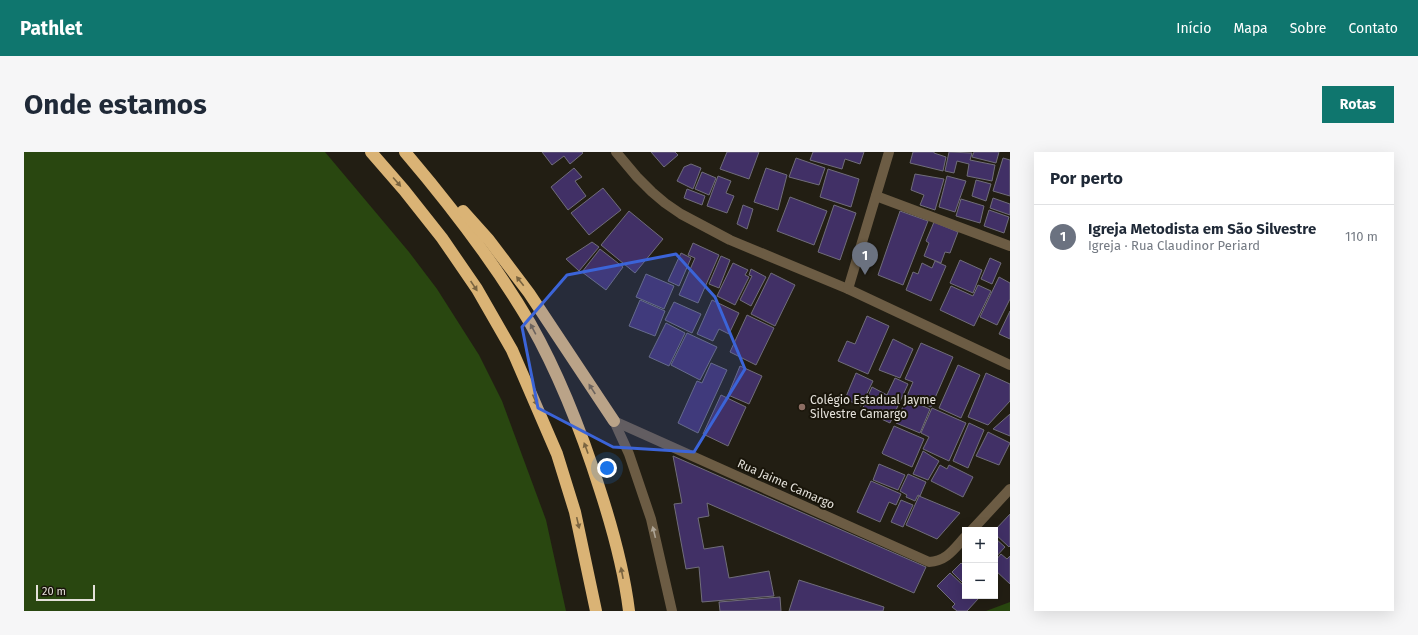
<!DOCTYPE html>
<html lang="pt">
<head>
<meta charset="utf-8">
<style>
	:root { --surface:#fff; --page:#f6f6f7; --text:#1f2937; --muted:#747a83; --line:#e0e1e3; --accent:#0f766e }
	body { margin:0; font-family:"Fira Sans",sans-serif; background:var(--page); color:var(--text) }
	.controls { position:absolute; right:12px; bottom:12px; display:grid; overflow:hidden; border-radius:0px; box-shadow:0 4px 16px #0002 }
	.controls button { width:36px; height:36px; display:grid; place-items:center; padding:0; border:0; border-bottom:1px solid var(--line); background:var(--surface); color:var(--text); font:20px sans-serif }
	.scale { position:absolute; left:12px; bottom:10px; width:59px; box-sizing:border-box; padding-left:4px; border:2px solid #e4e1da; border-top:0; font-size:11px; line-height:14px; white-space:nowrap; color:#e4e1da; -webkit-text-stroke:3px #19150a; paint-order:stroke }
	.you { position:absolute; left:583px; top:316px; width:14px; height:14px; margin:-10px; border:3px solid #fff; border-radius:50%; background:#1a73e8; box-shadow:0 0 0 6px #1a73e833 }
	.badge { display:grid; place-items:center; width:26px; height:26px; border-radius:50%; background:var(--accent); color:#fff; font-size:13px; font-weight:700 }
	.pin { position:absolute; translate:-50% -33px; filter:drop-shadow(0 1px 2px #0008) }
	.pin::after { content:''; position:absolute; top:21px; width:14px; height:12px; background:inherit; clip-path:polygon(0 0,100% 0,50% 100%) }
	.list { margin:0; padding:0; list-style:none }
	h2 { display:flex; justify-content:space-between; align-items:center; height:52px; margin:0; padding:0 16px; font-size:17px }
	h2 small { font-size:13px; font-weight:400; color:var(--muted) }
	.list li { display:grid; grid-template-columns:26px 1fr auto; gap:12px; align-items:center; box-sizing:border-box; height:64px; padding:0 16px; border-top:1px solid var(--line) }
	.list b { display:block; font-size:15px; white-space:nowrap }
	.list p { margin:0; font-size:13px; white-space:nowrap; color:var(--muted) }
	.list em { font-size:13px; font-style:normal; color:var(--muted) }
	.map { position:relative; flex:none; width:986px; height:459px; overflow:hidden; border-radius:0px }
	header { display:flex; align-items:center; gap:24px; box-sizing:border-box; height:56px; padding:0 20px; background:var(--accent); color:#fff }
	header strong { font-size:19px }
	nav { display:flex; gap:22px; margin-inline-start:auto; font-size:14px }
	.intro { display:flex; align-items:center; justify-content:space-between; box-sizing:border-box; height:96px; padding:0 24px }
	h1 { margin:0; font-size:28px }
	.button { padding:10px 18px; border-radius:0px; background:var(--accent); color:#fff; font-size:14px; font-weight:700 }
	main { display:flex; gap:24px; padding:0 24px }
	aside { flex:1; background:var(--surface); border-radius:0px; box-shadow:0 4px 16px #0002 }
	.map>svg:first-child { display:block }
</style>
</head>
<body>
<header>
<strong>Pathlet</strong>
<nav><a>Início</a><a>Mapa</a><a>Sobre</a><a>Contato</a></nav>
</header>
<div class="intro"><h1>Onde estamos</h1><a class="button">Rotas</a></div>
<main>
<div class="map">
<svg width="986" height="459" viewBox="0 0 986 459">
	<rect width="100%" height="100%" fill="#221e13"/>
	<g fill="#294710">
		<polygon points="0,0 301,0 385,100 413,137 455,203 478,249 522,368 542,459 0,459"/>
		<polygon points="986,450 986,459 961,459 962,459"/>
	</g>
	<g fill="#413066" stroke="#706d7a">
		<polygon points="518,0 558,0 559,1 546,12 540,4 528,13"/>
		<polygon points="627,0 651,0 654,3 640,15"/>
		<polygon points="703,0 735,0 725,27 696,17"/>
		<polygon points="789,0 840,0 836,12 821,7 818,17 786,8"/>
		<polygon points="889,0 910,0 910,1 922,5 919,19 886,11"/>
		<polygon points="925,0 948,1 946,8 971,13 968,29 943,24 945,12 933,9 930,21 921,19"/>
		<polygon points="950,0 975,0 972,11 948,5"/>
		<polygon points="772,6 801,16 795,33 765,25"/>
		<polygon points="979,6 986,8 986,44 969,39"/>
		<polygon points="667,12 677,16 669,37 653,29 660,15"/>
		<polygon points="550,16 558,25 551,29 562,44 544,58 527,35"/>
		<polygon points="742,16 763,23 754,58 730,50"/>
		<polygon points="804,17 835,27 827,55 796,45"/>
		<polygon points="678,20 692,26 685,43 671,37"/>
		<polygon points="891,22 920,27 911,58 896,53 900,43 887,38"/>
		<polygon points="694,24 707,29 702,41 710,44 703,61 683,54"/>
		<polygon points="923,24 942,29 931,60 915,55"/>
		<polygon points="952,28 967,32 962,49 948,44"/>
		<polygon points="579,36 597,58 565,83 547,61"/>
		<polygon points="663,37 681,44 678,53 660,46"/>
		<polygon points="766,45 803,59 790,93 753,79"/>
		<polygon points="969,46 986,52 986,63 966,56"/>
		<polygon points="937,47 960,54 956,71 932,64"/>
		<polygon points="719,53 729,57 723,77 713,72"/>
		<polygon points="810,53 832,61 816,108 794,100"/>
		<polygon points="965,58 985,65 980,81 960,74"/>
		<polygon points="605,59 639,87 611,121 577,93"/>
		<polygon points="876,59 904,69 879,133 854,123"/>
		<polygon points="910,70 934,80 926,101 921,100 917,111 900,104 905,91 902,89"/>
		<polygon points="568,90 575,95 555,119 542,107"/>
		<polygon points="669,91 695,103 674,151 655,143 671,106 664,103"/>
		<polygon points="576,97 599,115 582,138 558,120"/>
		<polygon points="657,101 667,106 655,134 644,129"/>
		<polygon points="697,104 706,108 695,136 685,132"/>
		<polygon points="966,106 977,111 968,132 957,127"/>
		<polygon points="936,108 958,118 949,141 926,131"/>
		<polygon points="911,109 922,114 907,149 882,138 889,120 894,122 898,111 908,116"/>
		<polygon points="709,111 724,118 721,123 725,125 711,153 693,144"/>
		<polygon points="727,117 742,125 727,154 716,148 728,124 725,123"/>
		<polygon points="747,121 771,133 751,174 727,162"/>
		<polygon points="622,122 650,134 640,157 612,145"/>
		<polygon points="975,125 986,131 986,147 973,173 956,165"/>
		<polygon points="954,133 967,139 950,174 916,158 927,134 949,144"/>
		<polygon points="616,148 641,159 631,184 605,174"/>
		<polygon points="688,148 715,161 705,182 695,177 689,189 673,182"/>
		<polygon points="650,150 677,162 668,181 641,168"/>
		<polygon points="986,159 986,187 975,182"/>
		<polygon points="723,163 750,176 732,213 706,200"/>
		<polygon points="843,164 865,174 844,222 814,209 823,189 831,192"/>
		<polygon points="642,171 661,181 645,214 625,205"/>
		<polygon points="663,181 693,195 676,228 647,213"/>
		<polygon points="869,187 889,197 876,226 855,218"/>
		<polygon points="897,191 929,205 907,255 883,244 889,230 881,227"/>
		<polygon points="687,211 703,218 674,281 654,271 673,229 678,231"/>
		<polygon points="934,213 956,223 937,266 915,256"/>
		<polygon points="716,214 738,224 725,252 704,243"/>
		<polygon points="832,221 849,229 837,254 821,247"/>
		<polygon points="962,221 986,232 986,249 964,273 944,265"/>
		<polygon points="871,226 884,232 866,271 838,258 848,235 863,243"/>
		<polygon points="697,243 722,255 704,294 679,282"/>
		<polygon points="882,247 906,257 896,281 872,271"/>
		<polygon points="908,256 942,271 925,309 899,297 905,285 897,281"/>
		<polygon points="986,262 986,284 969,277"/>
		<polygon points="945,271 960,278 944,316 929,309"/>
		<polygon points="870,274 900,287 888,315 859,302 858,301"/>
		<polygon points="964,280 986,291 975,313 952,304"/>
		<polygon points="899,299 915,309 904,328 889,322"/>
		<polygon points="649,304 902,415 890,441 683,351 685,364 674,366 680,397 699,394 705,426 745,419 750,444 678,450 675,415 662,417 650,352 658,351"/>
		<polygon points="855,312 881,323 874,338 849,328"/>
		<polygon points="916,313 923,317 925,313 949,325 939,345 907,329"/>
		<polygon points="884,322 902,330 896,344 894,343 891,349 882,345 883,343 876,339"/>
		<polygon points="847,329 877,342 872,353 865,350 856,370 833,360"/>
		<polygon points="895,344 936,361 913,387 882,373"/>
		<polygon points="877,348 889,353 879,375 867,370"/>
		<polygon points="986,362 986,394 985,395 971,382 971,378"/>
		<polygon points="971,386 981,395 971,406"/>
		<polygon points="977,402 983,407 986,404 986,432 971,418 971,409"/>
		<polygon points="937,411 941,415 941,433 928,420"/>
		<polygon points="926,421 941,435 941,444 951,444 954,447 943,459 933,459 928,455 931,452 913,434"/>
		<polygon points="775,428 860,455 859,459 765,459"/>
		<polygon points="756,445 757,459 696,459 695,450"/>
	</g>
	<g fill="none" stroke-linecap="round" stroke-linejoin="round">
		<g stroke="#6c5c44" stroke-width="10">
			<polyline points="592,0 613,25 628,40 641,51 657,62 706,88 824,137 986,213"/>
			<polyline points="852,44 986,94"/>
			<polyline points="824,137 865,0"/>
			<path d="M590,269l315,141c18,-1 25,-13 36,-25"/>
			<polyline points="590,269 605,302 627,367 648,459"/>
			<polyline points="948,378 986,337"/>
		</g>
		<g stroke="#dab375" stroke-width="12">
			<polyline points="347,0 380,38 418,86 453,137 488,198 533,302 551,360 572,459"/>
			<path d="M381,0c46,54 89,110 125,171 30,53 52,110 70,167 13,40 24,80 29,121"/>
			<polyline points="439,59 465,88 505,141 590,269"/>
		</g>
	</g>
	<defs><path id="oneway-solid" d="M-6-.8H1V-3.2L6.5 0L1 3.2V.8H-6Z"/></defs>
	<g fill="#7a6440">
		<use href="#oneway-solid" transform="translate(373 30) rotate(49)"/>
		<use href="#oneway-solid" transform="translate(496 129) rotate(-128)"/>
		<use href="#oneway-solid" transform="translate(450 134) rotate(56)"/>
		<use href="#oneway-solid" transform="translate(509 177) rotate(-118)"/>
		<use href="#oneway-solid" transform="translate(568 237) rotate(-123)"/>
		<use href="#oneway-solid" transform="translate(511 248) rotate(66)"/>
		<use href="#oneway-solid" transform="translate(562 296) rotate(-110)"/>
		<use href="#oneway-solid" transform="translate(554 371) rotate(77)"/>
		<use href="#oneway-solid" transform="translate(598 421) rotate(-101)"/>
	</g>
	<use fill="#aea596" href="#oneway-solid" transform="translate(630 380) rotate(-104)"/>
	<path fill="#3b64d8" fill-opacity="0.2" stroke="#3b64d8" stroke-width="3" stroke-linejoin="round" d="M652,102l39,43 30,72 -51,83 -81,-5 -75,-39 -16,-81 45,-52z"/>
	<circle fill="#8d6e63" stroke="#19150a" stroke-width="1.5" cx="778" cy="255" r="4"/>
	<g text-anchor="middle" stroke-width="4" stroke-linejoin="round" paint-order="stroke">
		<g font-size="12" fill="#e4e1da" stroke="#19150a" text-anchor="start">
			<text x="786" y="252">Colégio Estadual Jayme<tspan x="786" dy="14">Silvestre Camargo</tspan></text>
		</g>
		<g font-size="12" fill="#e4e1da" stroke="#19150a">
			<text transform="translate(762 332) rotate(24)" y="4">Rua Jaime Camargo</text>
		</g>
	</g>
</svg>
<div class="controls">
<button>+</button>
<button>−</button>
</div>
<div class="scale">20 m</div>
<div class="you"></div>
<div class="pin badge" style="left:841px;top:123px;background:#6b7280">1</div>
</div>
<aside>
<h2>Por perto<small></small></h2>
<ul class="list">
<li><span class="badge" style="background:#6b7280">1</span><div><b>Igreja Metodista em São Silvestre</b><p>Igreja · Rua Claudinor Periard</p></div><em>110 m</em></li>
</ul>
</aside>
</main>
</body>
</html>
